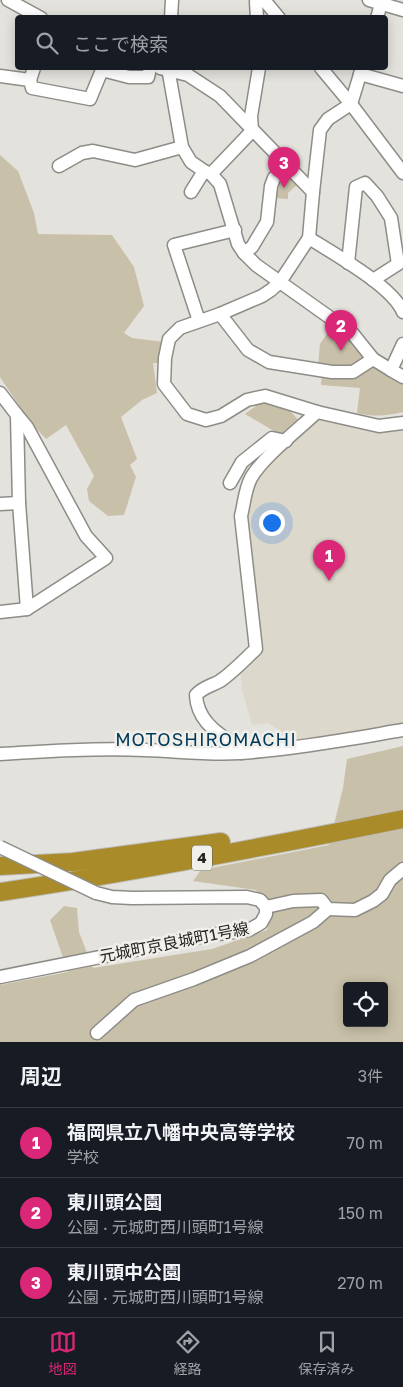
<!DOCTYPE html>
<html lang="ja">
<head>
<meta charset="utf-8">
<style>
	:root { --surface:#171b24; --page:#242831; --text:#f1f3f6; --muted:#9ea1a6; --line:#363941; --accent:#db2777 }
	body { margin:0; font-family:"Golos Text","Noto Sans JP",sans-serif; background:var(--page); color:var(--text) }
	.controls { position:absolute; right:15px; bottom:15px; display:grid; overflow:hidden; border-radius:5px; box-shadow:0 2px 12px #0003 }
	.controls button { width:45px; height:45px; display:grid; place-items:center; padding:0; border:0; border-bottom:1px solid var(--line); background:var(--surface); color:var(--text); font:25px sans-serif }
	.you { position:absolute; left:271px; top:522px; width:18px; height:18px; margin:-12px; border:4px solid #fff; border-radius:50%; background:#1a73e8; box-shadow:0 0 0 8px #1a73e833 }
	.badge { display:grid; place-items:center; width:32px; height:32px; border-radius:50%; background:var(--accent); color:#fff; font-size:16px; font-weight:700 }
	.pin { position:absolute; translate:-50% -41px; filter:drop-shadow(0 1px 2px #0008) }
	.pin::after { content:''; position:absolute; top:26px; width:18px; height:15px; background:inherit; clip-path:polygon(0 0,100% 0,50% 100%) }
	.list { margin:0; padding:0; list-style:none }
	h2 { display:flex; justify-content:space-between; align-items:center; height:65px; margin:0; padding:0 20px; font-size:21px }
	h2 small { font-size:16px; font-weight:400; color:var(--muted) }
	.list li { display:grid; grid-template-columns:32px 1fr auto; gap:15px; align-items:center; box-sizing:border-box; height:70px; padding:0 20px; border-top:1px solid var(--line) }
	.list b { display:block; font-size:19px; white-space:nowrap }
	.list p { margin:0; font-size:16px; white-space:nowrap; color:var(--muted) }
	.list em { font-size:16px; font-style:normal; color:var(--muted) }
	.icon { flex:none; width:28px; height:28px; fill:none; stroke:currentColor; stroke-width:2; stroke-linecap:round; stroke-linejoin:round }
	.map { position:relative; flex:none; width:403px; height:1042px; overflow:hidden }
	.search { position:absolute; background:var(--surface); box-shadow:0 2px 12px #0003; left:15px; right:15px; top:15px; height:55px; display:flex; align-items:center; gap:12px; box-sizing:border-box; padding:0 18px; border-radius:5px; color:var(--muted); font-size:19px }
	.sheet { height:275px; background:var(--surface) }
	nav { display:flex; justify-content:space-around; align-items:center; box-sizing:border-box; height:70px; border-top:1px solid var(--line); background:var(--surface); font-size:14px; color:var(--muted) }
	nav a { display:grid; justify-items:center; gap:2px }
	nav .on { color:var(--accent) }
	.map>svg:first-child { display:block }
</style>
</head>
<body>
<div class="map">
<svg width="403" height="1042" viewBox="0 0 403 1042">
	<rect width="100%" height="100%" fill="#e4e2dc"/>
	<polygon fill="#dcd8cb" points="318,418 403,428 403,723 364,731 295,740 268,723 252,725 242,690 240,668 263,647 248,514 250,496 255,481 270,461"/>
	<g fill="#c8c0a8" fill-rule="evenodd">
		<polygon points="0,155 18,171 34,213 38,234 112,235 134,267 144,306 124,333 132,338 165,342 161,363 153,363 157,393 142,400 121,417 137,459 130,465 136,477 124,515 108,516 89,501 87,489 94,476 66,425 46,439 30,422 0,377"/>
		<polygon points="287,171 299,183 288,193 288,199 274,198 276,181"/>
		<polygon points="333,325 351,337 368,358 353,368 318,366 320,344"/>
		<path d="M373,362l30,18v32c-16,4 -29,5 -46,1l3,-25 -39,-3 1,-12z"/>
		<polygon points="267,398 283,403 301,423 290,435 279,434 245,414"/>
		<path d="M403,746v296h-403v-57l68,-13 -18,-52 14,-14 13,2 2,24 14,36 119,-19 55,-19 5,-19 -16,-21 -63,-9 8,-11 128,-25 14,-57 4,-29zM347,986h37v37h-37z"/>
	</g>
	<g fill="none" stroke-linecap="round" stroke-linejoin="round">
		<g stroke="#8e8c87" stroke-width="15">
			<g id="minor">
				<polyline points="8,0 41,18"/>
				<polyline points="257,0 256,2 257,18"/>
				<polyline points="264,0 279,18"/>
				<polyline points="369,0 403,10"/>
				<polyline points="171,18 172,0"/>
				<polyline points="377,18 382,0"/>
				<path d="M160,68l28,7 32,21 93,96 -4,46 -29,44 -9,8 -9,6 -42,18 -40,14 -11,11 -4,19 -1,26 23,30 19,6 15,-4 26,-16 18,-4 52,16c-18,17 -54,45 -66,66 -6,11 -7,26 -10,38l15,133c-12,11 -23,23 -36,32 -9,5 -17,6 -24,14 1,25 21,40 42,50l3,8"/>
				<polyline points="168,68 182,147 191,162 204,171 211,174 220,184 238,244 244,253 256,265 353,334 373,359"/>
				<polyline points="321,68 351,104 403,173"/>
				<polyline points="360,74 403,86"/>
				<polyline points="0,76 30,80 32,88 90,99 102,70 129,77 148,77 150,68"/>
				<polyline points="30,80 34,68"/>
				<polyline points="59,166 82,153 93,151 135,160 182,147"/>
				<polyline points="211,174 252,131 251,116 259,68"/>
				<polyline points="191,192 204,171"/>
				<polyline points="313,192 320,130 328,119 351,104 362,68"/>
				<path d="M309,238c25,16 83,48 94,74"/>
				<polyline points="244,253 252,247 267,222 271,186 274,178 287,166"/>
				<polyline points="348,263 356,187 365,183 377,196 391,218 398,264 373,280"/>
				<polyline points="220,314 248,350 269,362 332,372 353,372 373,359 391,370 403,344"/>
				<polyline points="199,321 174,245 235,230"/>
				<polyline points="391,370 403,377"/>
				<polyline points="0,393 17,415 19,503 27,609"/>
				<polyline points="317,412 379,426 403,423"/>
				<polyline points="230,483 242,462 272,438 286,441"/>
				<polyline points="0,504 19,503"/>
				<polyline points="0,612 27,609 106,558 86,536 27,427 17,415"/>
				<path d="M0,754c48,-3 97,-6 145,-4 32,1 63,5 95,3 55,-4 109,-14 163,-23"/>
				<polyline points="266,907 293,901 321,900 328,909 355,910 373,901 382,894 390,880 403,869"/>
				<polyline points="0,977 210,935 249,930 261,923 266,914 266,907 260,900 247,897 132,898 112,897 96,893"/>
				<polyline points="97,1033 134,1000 194,979 250,956 313,922 328,909"/>
			</g>
		</g>
		<g stroke="#bebdbd" stroke-width="20">
			<g id="highway">
				<polyline points="0,866 73,862 221,842"/>
				<path d="M0,892c135,-20 269,-46 403,-73"/>
			</g>
		</g>
		<use href="#minor" stroke="#fff" stroke-width="12"/>
		<use href="#highway" stroke="#a98b29" stroke-width="18"/>
		<g stroke="#8e8c87" stroke-width="15" stroke-linecap="butt">
			<polyline id="minor-bridge" points="0,847 96,893"/>
		</g>
		<use href="#minor-bridge" stroke="#fff" stroke-width="12"/>
	</g>
	<g text-anchor="middle" stroke-width="5" stroke-linejoin="round" paint-order="stroke">
		<rect fill="#f1efe9" stroke="#62615e" stroke-width="1" x="192" y="845.5" width="20" height="25" rx="4"/>
		<g font-size="15" font-weight="bold" fill="#252422">
			<text x="202" y="863">4</text>
		</g>
		<g font-size="16" fill="#252422" stroke="#f1efe9">
			<text transform="translate(174 942) rotate(-11)" y="6">元城町京良城町1号線</text>
		</g>
		<g font-size="18" letter-spacing="1" fill="#003a5b" stroke="#f1efe9">
			<text x="206" y="746">MOTOSHIROMACHI</text>
		</g>
	</g>
</svg>
<div class="controls">
<button><svg class="icon" aria-label="locate" viewBox="0 0 24 24"><circle cx="12" cy="12" r="6"/><path d="M12 2v4M12 18v4M2 12h4M18 12h4"/></svg></button>
</div>
<div class="you"></div>
<div class="pin badge" style="left:329px;top:581px">1</div>
<div class="pin badge" style="left:341px;top:351px">2</div>
<div class="pin badge" style="left:284px;top:188px">3</div>
<div class="search"><svg class="icon" aria-label="search" viewBox="0 0 24 24"><circle cx="10" cy="10" r="6"/><path d="M15 15l6 6"/></svg>ここで検索</div>
</div>
<section class="sheet">
<h2>周辺<small>3件</small></h2>
<ul class="list">
<li><span class="badge">1</span><div><b>福岡県立八幡中央高等学校</b><p>学校</p></div><em>70 m</em></li>
<li><span class="badge">2</span><div><b>東川頭公園</b><p>公園 · 元城町西川頭町1号線</p></div><em>150 m</em></li>
<li><span class="badge">3</span><div><b>東川頭中公園</b><p>公園 · 元城町西川頭町1号線</p></div><em>270 m</em></li>
</ul>
</section>
<nav>
<a class="on"><svg class="icon" aria-label="map" viewBox="0 0 24 24"><path d="M3 6l6-2 6 2 6-2v14l-6 2-6-2-6 2zM9 4v14M15 6v14"/></svg>地図</a>
<a><svg class="icon" aria-label="directions" viewBox="0 0 24 24"><path d="M12 3l9 9-9 9-9-9zM9 14v-3h6M13 9l2 2-2 2"/></svg>経路</a>
<a><svg class="icon" aria-label="saved" viewBox="0 0 24 24"><path d="M7 4h10v16l-5-4-5 4z"/></svg>保存済み</a>
</nav>
</body>
</html>
